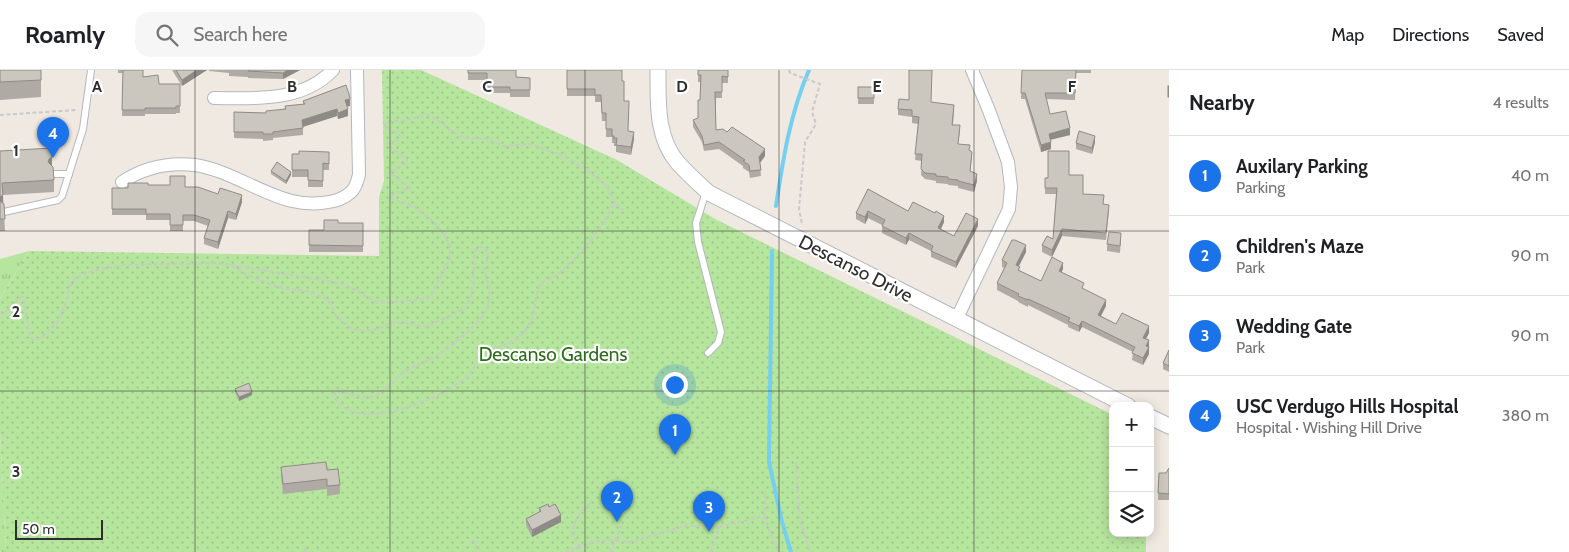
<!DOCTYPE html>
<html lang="en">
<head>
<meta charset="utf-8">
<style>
	:root { --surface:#fff; --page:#f6f6f6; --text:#202124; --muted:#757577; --line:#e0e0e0; --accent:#1a73e8 }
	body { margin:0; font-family:Cabin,sans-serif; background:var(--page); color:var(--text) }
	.controls { position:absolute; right:15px; bottom:15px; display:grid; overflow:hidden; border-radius:10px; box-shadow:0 2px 12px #0003 }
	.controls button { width:45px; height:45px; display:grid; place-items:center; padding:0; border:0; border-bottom:1px solid var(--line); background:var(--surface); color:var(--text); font:25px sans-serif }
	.scale { position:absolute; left:15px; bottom:12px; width:88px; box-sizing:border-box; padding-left:5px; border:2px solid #2e2e2e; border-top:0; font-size:14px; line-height:18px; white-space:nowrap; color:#2e2e2e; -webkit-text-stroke:4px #fff; paint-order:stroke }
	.you { position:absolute; left:674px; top:314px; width:18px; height:18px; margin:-12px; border:4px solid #fff; border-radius:50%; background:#1a73e8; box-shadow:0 0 0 8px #1a73e833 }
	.badge { display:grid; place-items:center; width:32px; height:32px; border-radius:50%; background:var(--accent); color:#fff; font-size:16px; font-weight:700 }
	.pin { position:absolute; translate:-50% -41px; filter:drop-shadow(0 1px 2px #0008) }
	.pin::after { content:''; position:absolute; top:26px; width:18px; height:15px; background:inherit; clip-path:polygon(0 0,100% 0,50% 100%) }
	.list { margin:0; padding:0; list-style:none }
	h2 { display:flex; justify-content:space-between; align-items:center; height:65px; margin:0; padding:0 20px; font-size:21px }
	h2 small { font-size:16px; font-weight:400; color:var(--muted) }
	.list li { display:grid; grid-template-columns:32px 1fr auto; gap:15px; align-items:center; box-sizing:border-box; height:80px; padding:0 20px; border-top:1px solid var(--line) }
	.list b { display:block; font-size:19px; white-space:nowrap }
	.list p { margin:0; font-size:16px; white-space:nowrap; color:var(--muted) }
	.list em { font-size:16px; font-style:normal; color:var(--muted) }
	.icon { flex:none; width:28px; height:28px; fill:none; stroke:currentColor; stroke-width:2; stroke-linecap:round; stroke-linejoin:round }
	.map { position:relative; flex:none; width:1169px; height:482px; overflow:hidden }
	header { display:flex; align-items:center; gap:30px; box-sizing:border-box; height:70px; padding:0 25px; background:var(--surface); border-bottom:1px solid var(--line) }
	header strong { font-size:24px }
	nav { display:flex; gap:28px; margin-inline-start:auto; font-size:18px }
	.search { width:350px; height:45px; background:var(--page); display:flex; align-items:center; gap:12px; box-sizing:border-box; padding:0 18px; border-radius:15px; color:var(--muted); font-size:19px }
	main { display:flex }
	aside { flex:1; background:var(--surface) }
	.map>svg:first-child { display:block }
</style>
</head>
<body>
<header>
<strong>Roamly</strong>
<div class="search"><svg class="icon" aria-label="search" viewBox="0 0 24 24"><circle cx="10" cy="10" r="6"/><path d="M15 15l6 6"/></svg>Search here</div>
<nav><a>Map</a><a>Directions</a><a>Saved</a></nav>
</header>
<main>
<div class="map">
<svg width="1169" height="482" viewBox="0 0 1169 482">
	<defs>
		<pattern id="grass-tufts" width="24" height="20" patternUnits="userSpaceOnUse" patternTransform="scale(1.25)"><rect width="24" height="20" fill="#b6e59e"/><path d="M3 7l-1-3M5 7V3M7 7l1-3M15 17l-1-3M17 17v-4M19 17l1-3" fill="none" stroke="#9dc588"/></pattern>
		<pattern id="garden-dots" width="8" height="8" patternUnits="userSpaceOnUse" patternTransform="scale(1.25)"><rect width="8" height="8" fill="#b6e59e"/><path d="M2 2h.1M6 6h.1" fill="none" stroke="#9dc588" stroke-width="1.8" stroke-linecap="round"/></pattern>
	</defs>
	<rect width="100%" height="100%" fill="#efe9e1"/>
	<g fill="url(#grass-tufts)">
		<polygon points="29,181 1,227 0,229 0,189"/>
		<polygon points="0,362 6,482 0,482"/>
	</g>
	<polygon fill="url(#garden-dots)" points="382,0 421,0 617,90 717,150 1113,345 1113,463 1146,463 1146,482 6,482 0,362 0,229 29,181 379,186 379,127 384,111"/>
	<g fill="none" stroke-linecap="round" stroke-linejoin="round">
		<g stroke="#75cff0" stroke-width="4">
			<path d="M776,136c7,-47 14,-92 33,-136"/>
			<polyline points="772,181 769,392 782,452 791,482"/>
		</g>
		<g stroke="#b4b7c1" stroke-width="8">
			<g id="service">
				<polyline points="53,104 69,104"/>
				<polyline points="706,122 696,153 698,172 721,262 718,273 708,283"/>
				<polyline points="4,142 58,130 62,126 83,59 91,0"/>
			</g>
		</g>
		<g stroke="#b4b7c1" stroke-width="14">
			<g id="minor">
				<path d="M214,28c41,0 87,5 119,-28"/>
				<path d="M122,112c21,-14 47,-20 73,-17 34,5 64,28 97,36 17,4 46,4 59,-9 5,-4 6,-11 8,-17l-2,-105"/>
				<polyline points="957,248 1009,139 1011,117 1008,92 988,38 972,0"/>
			</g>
		</g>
		<g stroke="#b4b7c1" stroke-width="17">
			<g id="tertiary">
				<path d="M658,0c0,32 -2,68 20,93 10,11 21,21 31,30l419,213"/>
				<polyline points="1150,347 1169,356"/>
			</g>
		</g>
		<g stroke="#c9c9c9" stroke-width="2" stroke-dasharray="4 2.5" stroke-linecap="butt">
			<polyline points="789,0 790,3 820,14 812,42 816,54 805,72 799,139 802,154"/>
			<polyline points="0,45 76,40"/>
			<path d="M232,196l15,9 31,12 33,5 17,8 9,17 14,11 11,3 16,-2 13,-6h16l19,4 40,-19 5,-13 4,-44 3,-4c13,-1 10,8 8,18 -3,9 3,16 3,25 1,5 0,11 -1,16 -4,15 -35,39 -48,48 -12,7 -26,11 -37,19 -9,6 -18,18 -27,22 -13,6 -28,-4 -41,-3l-1,5c24,38 100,3 128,-16 11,-8 15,-21 25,-29 8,-7 23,-6 31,-14 5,-4 11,-12 14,-18 4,-11 2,-28 10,-37 4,-4 12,-5 16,-9 23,-20 45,-44 56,-72"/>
			<polyline points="0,245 4,243 21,227 23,227 30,267 33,270 41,268 57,253 67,231 70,216 75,209 85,203 105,198 125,195 220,193 344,214 378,233 427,229 432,224 450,188 450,177 446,167 434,152 413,136 390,128 390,126 410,118 392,104 392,101 407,93 407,90 389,76 389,74 399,69 400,65 385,57 385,54 390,51 402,51 428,45 438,50 454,63 465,68 487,69 504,76 530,74 563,86 585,98 607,117 614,132 623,140"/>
			<polyline points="796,393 800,452 810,482"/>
			<polyline points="765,424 765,448"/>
			<polyline points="473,470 478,482"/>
			<polyline points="577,477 582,482"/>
			<path d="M580,477c-14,-21 -3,-29 11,-45"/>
			<polyline points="305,482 306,477"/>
			<polyline points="565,482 593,472 610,470 630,472 684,456 708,456 719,457"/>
			<polyline points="610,482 622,455"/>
			<polyline points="711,482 719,457 760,447 765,448 777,482"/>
		</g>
		<use href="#service" stroke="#fff" stroke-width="6"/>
		<use href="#minor" stroke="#fff" stroke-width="12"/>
		<use href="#tertiary" stroke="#fff" stroke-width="15"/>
	</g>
	<g fill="#afaba4">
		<polygon points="0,0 41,10 41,27 0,30"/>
		<polygon points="118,0 143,0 143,7 159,14 180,14 180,43 176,43 176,44 145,44 145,46 122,46 123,3 118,3"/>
		<polygon points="172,0 207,0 182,16"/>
		<polygon points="209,0 300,0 283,9 248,8 248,7 229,6 229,3 209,1"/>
		<polygon points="468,0 516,7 530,8 530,27 510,27 510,23 487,23 487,10 468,10"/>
		<polygon points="567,0 622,11 624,31 628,61 634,69 631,85 616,82 616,76 614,76 614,73 612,73 612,67 606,67 606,51 602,51 601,32 595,32 595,26 567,26"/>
		<polygon points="698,0 728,0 728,13 722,13 722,28 716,28 716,60 727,62 765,86 760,93 761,106 750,108 749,102 743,98 743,96 719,79 704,81 702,72 693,57 693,50 698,48 700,30 700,12 698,12"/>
		<polygon points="1022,0 1091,0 1091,3 1076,3 1075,30 1046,29 1050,44 1070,65 1050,70 1051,79 1041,82 1025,29 1021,29"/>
		<rect x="858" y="17" width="16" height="17"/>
		<polygon points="909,30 931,32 954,41 953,55 960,62 958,74 970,80 972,88 970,101 977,111 974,122 958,118 958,116 948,115 948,114 936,113 936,111 925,109 921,105 922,91 915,90 918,54 912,53 912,47 898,45 898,39"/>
		<polygon points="303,31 350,36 347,36 348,46 338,49 337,46 303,57 303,65 273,68 273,70 263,71 263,69 234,68 234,42 266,43 303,34"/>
		<polygon points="1095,72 1092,84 1076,79 1076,73"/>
		<polygon points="0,81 52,96 54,110 54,122 3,125 5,161 0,161"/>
		<polygon points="329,82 329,100 323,100 323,117 308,117 308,107 292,107 292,84"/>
		<polygon points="271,101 291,105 286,114 271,104"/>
		<polygon points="1069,105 1083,124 1109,141 1106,170 1062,166 1052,187 1042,182 1042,175 1053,169 1056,124 1045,124 1045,108"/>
		<polygon points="148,115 185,117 242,132 236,150 228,148 218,179 204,174 204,168 208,156 194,151 183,151 183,161 170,161 170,150 146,150 146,145 112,145 112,118 128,118"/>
		<polygon points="868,119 908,141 944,152 941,159 954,166 978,156 956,198 931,187 931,181 909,170 906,175 882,163 882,155 868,148 865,154 856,149 856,143"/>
		<polygon points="338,153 363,153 363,182 309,182 309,160 324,160"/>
		<polygon points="1121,170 1120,183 1107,181 1107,174"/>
		<polygon points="1026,182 1018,197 1020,201 1041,211 1063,199 1061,202 1106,236 1101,246 1116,254 1149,263 1146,269 1149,270 1149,284 1143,295 1132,290 1133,282 1082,257 1079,262 1068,257 1068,255 1028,235 1028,237 1018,232 1018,231 997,220 997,213 1004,198 1002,197 1002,190"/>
		<polygon points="1169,280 1169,302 1163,299 1163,293"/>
		<polygon points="235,319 252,325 239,331 235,322"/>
		<polygon points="281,397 327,400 340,415 340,424 327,426 327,419 283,424 281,406"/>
		<polygon points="1169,398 1169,430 1158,430 1159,403 1166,403"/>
		<polygon points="539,438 561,452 532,467 526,455 526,449 539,442"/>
	</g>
	<g fill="#8e8b86">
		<polygon points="197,0 207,0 182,16 182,10"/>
		<polygon points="288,0 300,0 283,9 283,3"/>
		<polygon points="350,29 350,36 345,37 345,30"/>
		<polygon points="337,39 337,46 302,57 302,50"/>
		<polygon points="348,39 348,46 338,49 338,43"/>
		<polygon points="1070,58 1070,65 1049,70 1049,64"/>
		<polygon points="634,62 634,69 631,85 631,77"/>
		<polygon points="1095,66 1095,72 1092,84 1092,78"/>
		<polygon points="1051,72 1051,79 1041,82 1041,75"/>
		<polygon points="765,79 765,86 759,94 759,87"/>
		<polygon points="52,87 52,99 48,92 49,89"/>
		<polygon points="291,102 291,105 286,114 286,111"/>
		<polygon points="977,104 977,111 974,122 974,115"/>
		<polygon points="3,125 3,137 0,140 0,127"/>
		<polygon points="242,125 242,132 236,150 236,144"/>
		<polygon points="228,141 228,148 218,179 218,172"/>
		<polygon points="868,141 868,148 865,154 865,147"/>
		<polygon points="944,146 944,152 938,165 938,158"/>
		<polygon points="978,149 978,156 956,198 956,192"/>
		<polygon points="1062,159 1062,166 1052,187 1052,180"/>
		<polygon points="909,163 909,170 906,175 906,168"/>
		<polygon points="1026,175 1026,182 1016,202 1016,195"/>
		<polygon points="1063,193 1063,199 1059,208 1059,201"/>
		<polygon points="1106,230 1106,236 1098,251 1098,245"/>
		<polygon points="1082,251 1082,257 1079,262 1079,256"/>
		<polygon points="1149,256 1149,263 1143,274 1143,268"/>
		<polygon points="1149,270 1149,284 1143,295 1143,288 1146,276"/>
		<polygon points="252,322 252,325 239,331 239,327"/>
		<polygon points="561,445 561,452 532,467 532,460"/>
	</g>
	<g fill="#cbc7bf" stroke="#8e8b86">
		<polygon points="0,0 41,0 41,10 0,12"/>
		<polygon points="123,0 143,0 143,7 158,5 159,14 180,14 180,36 176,36 176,38 145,38 145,40 122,40"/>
		<polygon points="176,0 197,0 182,10"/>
		<polygon points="249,0 288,0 283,3 248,1"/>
		<polygon points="468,0 516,0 516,7 530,8 530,20 510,20 510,17 487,17 487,3 468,3"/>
		<polygon points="567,0 622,0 622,11 624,11 624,31 629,31 628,61 634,62 631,77 616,75 617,68 614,68 614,66 612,66 612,59 606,59 606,43 602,43 601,25 595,25 595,19 567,19"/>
		<polygon points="698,0 728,0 728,7 722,6 722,22 715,22 716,60 723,59 727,62 732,57 765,79 759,87 761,100 750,101 749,95 743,91 745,90 719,72 704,75 702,66 693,50 698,48 698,30 700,30 701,5 698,5"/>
		<polygon points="909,0 932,0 931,32 954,35 952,55 960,55 958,74 970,75 969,80 972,82 970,101 977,104 974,115 958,111 958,110 948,109 948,107 936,106 936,104 925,103 921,99 922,84 915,84 919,47 912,46 912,40 898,39 899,29 909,30"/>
		<polygon points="1022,0 1076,0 1075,23 1045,23 1050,44 1066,41 1070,58 1049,64 1051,72 1041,75 1025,23 1021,23"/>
		<polygon points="346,15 349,24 350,29 345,30 348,39 338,43 337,39 302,50 303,58 273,62 273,64 263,64 263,62 234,62 234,42 266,43 266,41 286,39 285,36 305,34 303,31"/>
		<rect x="1168" y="16" width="1" height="11"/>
		<rect x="858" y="17" width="16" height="11"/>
		<polygon points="1079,61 1095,66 1092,78 1076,73"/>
		<polygon points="52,78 52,87 49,89 48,92 53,97 54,110 2,113 3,125 0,127 0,81"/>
		<polygon points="299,81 329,82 329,94 323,93 323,111 308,110 308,100 292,100 292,84 299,84"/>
		<polygon points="1048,81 1069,81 1069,105 1083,105 1083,124 1104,125 1103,134 1109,135 1106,163 1062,159 1052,180 1042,175 1047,166 1053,169 1057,118 1045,118 1045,108 1048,108"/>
		<polygon points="277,92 291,102 286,111 271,101"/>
		<polygon points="170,106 185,106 185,117 198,117 218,124 220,118 242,125 236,144 228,141 218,172 204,168 210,150 194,145 183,145 183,155 170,155 170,144 146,144 146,139 112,139 112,118 128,118 128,113 148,113 148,115 170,115"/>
		<polygon points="868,119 908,141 913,132 935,143 936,141 944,146 938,158 954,166 966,143 978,149 956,192 931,181 933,176 909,163 906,168 882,156 885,150 868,141 865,147 856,143"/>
		<polygon points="0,131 4,134 5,149 0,149"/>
		<polygon points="324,150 338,150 338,153 363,153 363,176 309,175 309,160 324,160"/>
		<polygon points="1109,162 1121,163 1120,176 1107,174"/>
		<polygon points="1012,170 1015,170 1026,175 1016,195 1020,197 1018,200 1041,211 1052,187 1063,193 1059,201 1084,213 1082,218 1106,230 1098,245 1116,254 1122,243 1149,256 1143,268 1149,270 1146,276 1149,277 1143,288 1132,283 1135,277 1082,251 1079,256 1068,251 1070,248 1028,229 1028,230 1018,226 1019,224 997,213 1007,193 1002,190"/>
		<polygon points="1169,280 1169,296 1163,293"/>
		<polygon points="249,313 252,322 239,327 235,319"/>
		<polygon points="326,392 327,400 338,399 340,415 327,416 327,409 283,414 281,397"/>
		<polygon points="1169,398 1169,424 1158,423 1159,403 1166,403"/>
		<polygon points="548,434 549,437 555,434 561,445 532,460 526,449 541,441 539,438"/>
	</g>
	<path fill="none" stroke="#2e2e2e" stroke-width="1" stroke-opacity="0.55" d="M195,0v482M390,0v482M585,0v482M779,0v482M974,0v482M0,161h1169M0,321h1169"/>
	<g text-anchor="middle" stroke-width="4.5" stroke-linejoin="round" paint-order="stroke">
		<g font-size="19" fill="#2e2e2e" stroke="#fff">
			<text transform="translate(856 198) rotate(27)" y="7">Descanso Drive</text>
		</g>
		<g font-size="19" fill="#2c6e1b" stroke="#fff">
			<text x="553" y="291">Descanso Gardens</text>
		</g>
	</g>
	<g font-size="16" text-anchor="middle" font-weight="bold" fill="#2e2e2e" stroke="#fff" stroke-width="4.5" stroke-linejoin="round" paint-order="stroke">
		<text x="97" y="22">A</text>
		<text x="292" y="22">B</text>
		<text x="487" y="22">C</text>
		<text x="682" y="22">D</text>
		<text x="877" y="22">E</text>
		<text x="1072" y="22">F</text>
		<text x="16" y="86">1</text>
		<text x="16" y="247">2</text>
		<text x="16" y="407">3</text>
	</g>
</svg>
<div class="controls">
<button>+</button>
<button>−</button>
<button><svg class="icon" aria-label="layers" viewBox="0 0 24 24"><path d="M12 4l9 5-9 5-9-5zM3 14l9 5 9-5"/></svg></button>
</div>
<div class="scale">50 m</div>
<div class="you"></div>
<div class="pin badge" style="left:675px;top:385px">1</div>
<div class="pin badge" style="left:617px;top:452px">2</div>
<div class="pin badge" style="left:709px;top:462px">3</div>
<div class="pin badge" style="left:53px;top:88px">4</div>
</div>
<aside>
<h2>Nearby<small>4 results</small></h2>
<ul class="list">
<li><span class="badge">1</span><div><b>Auxilary Parking</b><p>Parking</p></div><em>40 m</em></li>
<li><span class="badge">2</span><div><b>Children's Maze</b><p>Park</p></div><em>90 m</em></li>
<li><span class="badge">3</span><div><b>Wedding Gate</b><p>Park</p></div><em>90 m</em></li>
<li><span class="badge">4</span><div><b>USC Verdugo Hills Hospital</b><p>Hospital · Wishing Hill Drive</p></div><em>380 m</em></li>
</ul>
</aside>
</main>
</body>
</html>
